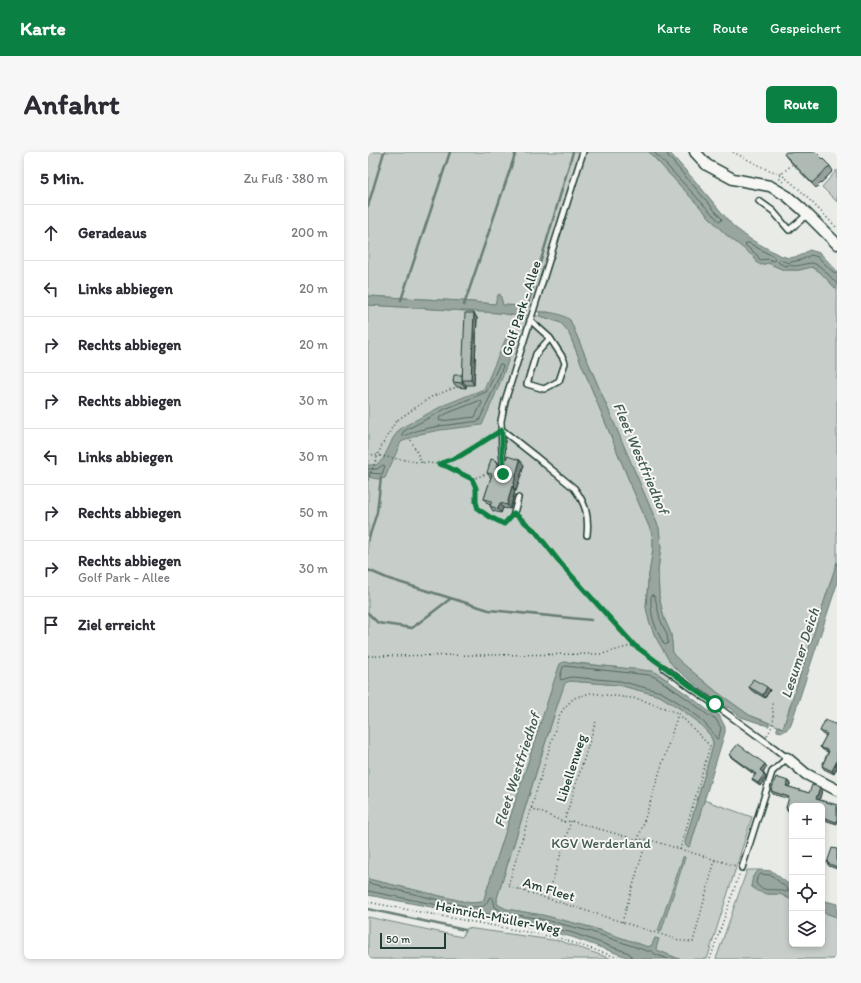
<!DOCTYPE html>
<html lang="de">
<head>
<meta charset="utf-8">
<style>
	:root { --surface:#fff; --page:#f7f7f7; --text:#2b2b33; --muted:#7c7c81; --line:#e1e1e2; --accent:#0b8043 }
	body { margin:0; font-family:Itim,sans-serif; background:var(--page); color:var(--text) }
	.controls { position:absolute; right:12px; bottom:12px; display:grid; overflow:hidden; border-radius:6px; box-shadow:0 2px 6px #0003 }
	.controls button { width:36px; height:36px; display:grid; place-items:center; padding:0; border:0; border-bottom:1px solid var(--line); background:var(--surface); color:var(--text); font:20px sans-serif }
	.scale { position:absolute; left:12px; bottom:10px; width:66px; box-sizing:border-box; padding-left:4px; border:2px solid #1f3d34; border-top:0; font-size:11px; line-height:14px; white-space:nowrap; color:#1f3d34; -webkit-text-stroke:3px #f6f6f2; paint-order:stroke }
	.stop { position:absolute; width:12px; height:12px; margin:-9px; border:3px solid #0b8043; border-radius:50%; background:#fff }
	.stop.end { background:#0b8043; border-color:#fff; box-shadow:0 1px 4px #0008 }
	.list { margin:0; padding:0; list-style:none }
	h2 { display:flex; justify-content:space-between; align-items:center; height:52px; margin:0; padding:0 16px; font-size:17px }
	h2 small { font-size:13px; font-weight:400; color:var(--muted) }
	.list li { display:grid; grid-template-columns:26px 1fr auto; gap:12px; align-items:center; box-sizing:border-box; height:56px; padding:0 16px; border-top:1px solid var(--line) }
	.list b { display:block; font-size:15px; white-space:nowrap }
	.list p { margin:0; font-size:13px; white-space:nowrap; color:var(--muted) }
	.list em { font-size:13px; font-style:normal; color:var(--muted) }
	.icon { flex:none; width:22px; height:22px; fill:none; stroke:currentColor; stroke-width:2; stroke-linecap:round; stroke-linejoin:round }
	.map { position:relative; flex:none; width:469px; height:807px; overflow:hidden; border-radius:6px }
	header { display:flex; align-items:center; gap:24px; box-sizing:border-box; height:56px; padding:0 20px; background:var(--accent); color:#fff }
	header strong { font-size:19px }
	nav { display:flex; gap:22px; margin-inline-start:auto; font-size:14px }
	.intro { display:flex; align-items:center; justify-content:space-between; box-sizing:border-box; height:96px; padding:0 24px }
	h1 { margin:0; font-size:28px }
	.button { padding:10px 18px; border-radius:6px; background:var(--accent); color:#fff; font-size:14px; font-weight:700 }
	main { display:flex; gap:24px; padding:0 24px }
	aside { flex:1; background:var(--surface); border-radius:6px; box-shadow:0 2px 6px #0003 }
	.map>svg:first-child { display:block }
</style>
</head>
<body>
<header>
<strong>Karte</strong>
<nav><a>Karte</a><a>Route</a><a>Gespeichert</a></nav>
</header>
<div class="intro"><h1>Anfahrt</h1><a class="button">Route</a></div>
<main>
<aside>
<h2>5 Min.<small>Zu Fuß · 380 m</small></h2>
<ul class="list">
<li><svg class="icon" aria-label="ahead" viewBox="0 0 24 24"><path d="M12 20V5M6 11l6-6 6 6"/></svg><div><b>Geradeaus</b></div><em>200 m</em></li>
<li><svg class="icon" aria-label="left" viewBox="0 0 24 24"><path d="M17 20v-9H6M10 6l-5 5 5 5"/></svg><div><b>Links abbiegen</b></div><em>20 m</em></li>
<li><svg class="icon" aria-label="right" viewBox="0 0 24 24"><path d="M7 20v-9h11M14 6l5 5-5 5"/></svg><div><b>Rechts abbiegen</b></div><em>20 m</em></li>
<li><svg class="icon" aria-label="right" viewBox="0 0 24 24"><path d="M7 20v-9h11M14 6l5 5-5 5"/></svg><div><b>Rechts abbiegen</b></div><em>30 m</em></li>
<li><svg class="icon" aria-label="left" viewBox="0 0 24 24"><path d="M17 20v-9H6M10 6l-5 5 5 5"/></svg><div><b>Links abbiegen</b></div><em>30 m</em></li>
<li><svg class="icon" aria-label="right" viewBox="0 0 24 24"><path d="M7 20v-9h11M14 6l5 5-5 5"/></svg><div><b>Rechts abbiegen</b></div><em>50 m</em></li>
<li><svg class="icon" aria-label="right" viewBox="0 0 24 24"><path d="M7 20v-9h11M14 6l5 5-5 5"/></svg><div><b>Rechts abbiegen</b><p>Golf Park - Allee</p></div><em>30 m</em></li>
<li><svg class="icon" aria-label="arrive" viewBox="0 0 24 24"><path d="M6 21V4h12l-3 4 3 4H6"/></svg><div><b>Ziel erreicht</b></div></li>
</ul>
</aside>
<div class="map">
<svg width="469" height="807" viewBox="0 0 469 807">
	<rect width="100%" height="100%" fill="#e9ebe7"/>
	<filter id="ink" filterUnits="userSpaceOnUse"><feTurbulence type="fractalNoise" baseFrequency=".025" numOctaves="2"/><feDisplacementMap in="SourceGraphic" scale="8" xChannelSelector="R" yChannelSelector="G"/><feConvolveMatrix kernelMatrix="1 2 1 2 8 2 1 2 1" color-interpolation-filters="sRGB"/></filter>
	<g filter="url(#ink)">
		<g fill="#c7cec9" stroke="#73867e">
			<polygon points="0,0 281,0 356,81 387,105 393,113 400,111 416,118 431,118 444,115 452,120 469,138 469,410 415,576 381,563 349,540 314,511 305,502 303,482 296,466 291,444 290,418 293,395 291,376 202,168 180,160 171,160 156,154 135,153 132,143 130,143 127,152 94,149 0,144"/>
			<polygon points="469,18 469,50 454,35"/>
			<polygon points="0,153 131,161 150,164 156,163 171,164 182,167 193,171 200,179 262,331 283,379 285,387 285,396 280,429 278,455 281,469 287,484 302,510 308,517 299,528 289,521 282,519 200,510 192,512 115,750 102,751 0,727"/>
			<polygon points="202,529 251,533 292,544 311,556 329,569 342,583 345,590 345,594 317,690 323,692 336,648 384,665 339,807 311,807 288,798 288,796 290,787 287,786 284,793 280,795 222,775 174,763 138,757 129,752 129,746 194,538 197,530"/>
			<polygon points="379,718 391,718 385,724 400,742 412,742 424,748 424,792 454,792 454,760 469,765 469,807 348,807"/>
			<polygon points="0,765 94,785 99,776 192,789 244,807 0,807"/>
		</g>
		<g fill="#99a6a0" stroke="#687c75">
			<polygon points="281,0 301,0 328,30 365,74 382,87 411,103 421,106 432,104 441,98 452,101 469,119 469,138 452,120 444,115 431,118 416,118 400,111 393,113 389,111 386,105 356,81"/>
			<polygon points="132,142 135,153 156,154 160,156 156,163 150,164 131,161 0,153 0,144 94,149 127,152 130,143"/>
			<path d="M171,160c11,0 22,1 31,8l89,208 2,19 -3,23 1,26 5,22 7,16 2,20 9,9 35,29 32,23 20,8v3h-1l-27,-9 -12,-9 -3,-1 -7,-4 -43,-34 -6,-7 -15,-26 -6,-15 -3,-14 2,-26 5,-33v-9l-2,-8 -21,-48 -62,-152 -7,-8 -11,-4 -10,-3z"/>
			<path d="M143,181l4,1c0,10 -4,19 -7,27 -7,22 -17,43 -26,64l-42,5 -20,4 -19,8 -16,36 -7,1 -10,-2v-12h8l7,-6 5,-10 5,-11 8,-10 43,-23 40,-16 22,-51z"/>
			<polygon points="469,410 469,432 422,575 415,580 409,579 409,577 410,574 415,576"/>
			<polygon points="196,510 283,519 289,521 323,545 343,561 348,561 351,563 357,575 357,580 323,692 321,695 318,694 317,690 345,594 345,590 342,583 329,569 311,556 292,544 251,533 202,529 197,531 187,560 129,746 129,752 138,757 174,763 222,775 280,795 284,793 287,786 291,787 288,796 289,798 311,807 264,807 204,785 143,770 0,743 0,727 102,751 115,750 186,529 192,512"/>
			<polygon points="316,704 317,706 293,780 290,779 315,705"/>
			<polygon points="391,718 404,719 424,735 424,748 412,742 399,742 389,739 383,734 385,724"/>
			<polygon points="454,748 469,752 469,765 454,760"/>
		</g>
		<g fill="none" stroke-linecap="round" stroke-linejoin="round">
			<g stroke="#50675f" stroke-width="1">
				<polyline points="286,0 351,69 353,69 354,67 300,4 299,0"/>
				<polygon points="378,91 381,91 406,105 407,108 405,109 400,107 392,108 389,103 378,94"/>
				<path d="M469,121l-4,-1 -15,-15 -7,-2 -10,5 -11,2 -1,1 -9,-3 -2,1 1,2 6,3 4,-1c8,3 15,-2 23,-2 9,1 19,15 25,21"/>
				<polygon points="132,212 134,212 135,214 130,227 111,269 72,274 51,278 36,284 34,284 34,282 36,279 77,257 118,240"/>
				<polygon points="111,249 113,249 114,251 107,265 73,269 71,268 72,265 80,261"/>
				<polyline points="0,317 9,317 15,313 17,314 14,322 0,321"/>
				<path d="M285,443l2,2 5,22 7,16 1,8 -2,2 -2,-1c-9,-16 -14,-29 -13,-47z"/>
				<polygon points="197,514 281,523 287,525 321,548 341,564 347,566 353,576 351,585 350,587 348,586 345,581 332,566 313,552 293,540 252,529 203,525 193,528 192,525 195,515"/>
				<path d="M393,722l10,1 17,14v2l-2,1c-1,0 -5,-2 -6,-2 -9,-1 -19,2 -24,-7l1,-5z"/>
				<polyline points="0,731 96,754 97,756 95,758 0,739"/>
				<path d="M264,807l-1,-3 -2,-3 -56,-20 -62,-15 -41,-7 -1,-3 1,-1c11,-1 15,2 19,-9l2,-1 2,1 2,9 10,6 36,6 48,12 58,20h5l3,3 13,5"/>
			</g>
			<g stroke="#687c75" stroke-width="2.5">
				<polyline points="0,54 16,0"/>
				<polyline points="33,148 82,0"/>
				<polyline points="96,153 148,0"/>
				<polyline points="156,157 160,152 205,0"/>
				<polyline points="0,389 9,360 13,325"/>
				<polyline points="0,418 21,427 121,458 223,468"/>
				<polyline points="0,461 10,471 44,476 82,447"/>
				<polyline points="0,757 97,778"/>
			</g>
			<g stroke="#1f3d34" stroke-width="8">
				<g id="service">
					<polyline points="391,49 405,59 421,78 439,63"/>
					<polyline points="162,168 182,186 195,206 197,211 191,229 176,237 159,232 168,202 182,186"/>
					<path d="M134,278l33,26 39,32c12,16 15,28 13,47"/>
					<polyline points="136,321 136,318 134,300 133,269 137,249 215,0"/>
					<polyline points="146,361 150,346"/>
					<polyline points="296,516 405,595 419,606 404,620 374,716"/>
				</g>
			</g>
			<g stroke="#1f3d34" stroke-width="13">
				<g id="minor">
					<polyline points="327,0 339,13 365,27 402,34 419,44 434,57 469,92"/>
					<polyline points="419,606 438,622 469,638"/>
				</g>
			</g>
			<g stroke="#1f3d34" stroke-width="1.5" stroke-dasharray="1 3" stroke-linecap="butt">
				<polyline points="365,0 398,17 413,22 431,37 469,76"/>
				<polyline points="415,30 411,26 413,22 425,12"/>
				<polyline points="43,288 54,311"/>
				<polyline points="0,302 49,310 71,312 92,304 126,283"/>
				<polyline points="71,312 80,315 104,327 108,336 108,350 110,357 122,365 136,372 141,366"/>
				<polyline points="104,327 121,321"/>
				<polyline points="0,328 14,293 28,269 63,245 86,236 86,230"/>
				<polyline points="151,365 167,379 194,413 266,493 291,513"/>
				<polyline points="0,504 234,502 266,493"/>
				<path d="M399,583c9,-12 6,-19 5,-33"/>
				<polyline points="163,656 196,670 203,669 270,688 279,687 368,714"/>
				<polyline points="196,670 228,569"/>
				<polyline points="270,688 310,562"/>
				<polyline points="312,698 342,594 310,561 271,547 222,541 206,546 196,556 191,564 140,734 314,789 325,790 347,708"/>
				<polyline points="184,731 203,669"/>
				<polyline points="0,750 73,764 191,786 254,807"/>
				<polyline points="254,770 279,687"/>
				<polyline points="342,807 371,723"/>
			</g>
			<use href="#service" stroke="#f6f6f2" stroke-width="5"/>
			<use href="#minor" stroke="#f6f6f2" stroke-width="10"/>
		</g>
		<g fill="#97a09c" stroke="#1f3d34">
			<polygon points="416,2 462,14 465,19 448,36 420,7"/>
			<polygon points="106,161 109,166 106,233 98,233 98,236 89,235 85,230 94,223"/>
			<polygon points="129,309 132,314 131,321 156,313 148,339 147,339 142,357 135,356 133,361 125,359 122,354 123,353 120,352 116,347 123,326 119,321"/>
			<polygon points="381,535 402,538 397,546 383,538"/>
			<polygon points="469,573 469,616 466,622 456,617 454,614 460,600 455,598 452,595 458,584 454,582 452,579"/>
			<polygon points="361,603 399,615 395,620 398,625 398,626 392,634 386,630 384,627 387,623 364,606"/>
			<polygon points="420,629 422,632 421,635 441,641 454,638 451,648 469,653 469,672 456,668 456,670 454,669 454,654 424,654 424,660 420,659 418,656 421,647 405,642 403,639"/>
			<polygon points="469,697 469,717 461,714 459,711"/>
		</g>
		<g fill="#7b827f" stroke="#1f3d34">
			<polygon points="106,161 109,166 106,233 103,228"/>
			<polygon points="94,228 98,233 98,236 94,231"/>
			<polygon points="152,308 156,313 148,339 145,335"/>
			<polygon points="129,309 132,314 131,323 128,318"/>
			<polygon points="144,334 147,339 142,357 139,353"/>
			<polygon points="132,351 135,356 133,361 130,357"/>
			<polygon points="399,535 402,538 397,546 395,543"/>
			<polygon points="469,609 469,616 466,622 464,619"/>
			<polygon points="397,612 399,615 394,621 392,618"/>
			<polygon points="396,622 398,625 398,626 392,634 390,631"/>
			<polygon points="420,629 422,632 420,637 418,634"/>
			<polygon points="452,635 454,638 451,650 448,647"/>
		</g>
		<g fill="#b0bab5" stroke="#1f3d34">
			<polygon points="418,0 448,0 462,14 444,31 416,2"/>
			<polygon points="97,161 106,161 103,228 94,228"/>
			<polygon points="86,223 94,223 94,231 85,230"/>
			<polygon points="139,304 152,308 145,335 144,334 139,353 132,351 130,357 122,354 124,349 116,347 124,322 119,321 123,307 129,309 128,318 129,320 131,321 133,321 135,319"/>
			<polygon points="385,527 399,535 395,543 381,535"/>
			<polygon points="457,568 469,573 469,609 464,619 454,614 461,599 452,595 459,582 452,579"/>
			<polygon points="370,592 397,612 392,618 396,622 396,623 390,631 384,627 388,622 361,603"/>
			<polygon points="408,625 420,629 418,634 441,641 444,633 452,635 448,647 469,653 469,667 468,670 454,665 454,654 424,654 424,658 418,656 421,645 403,639"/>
			<polygon points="464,696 469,697 469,715 459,711"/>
		</g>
	</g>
	<g fill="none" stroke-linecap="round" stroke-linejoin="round" filter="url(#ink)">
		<polyline stroke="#0b8043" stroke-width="5" points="135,322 136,318 134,300 134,278 92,304 71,312 80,315 104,327 108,336 108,350 110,357 122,365 136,372 146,361 167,379 194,413 266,493 347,552"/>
	</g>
	<g text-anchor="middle" stroke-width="4" stroke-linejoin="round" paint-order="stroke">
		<g font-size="14" fill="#1f3d34" stroke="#f6f6f2">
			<text transform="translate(153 156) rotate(-72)" y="5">Golf Park - Allee</text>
			<text transform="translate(203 616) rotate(-72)" y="5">Libellenweg</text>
			<text transform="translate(181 737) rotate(17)" y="5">Am Fleet</text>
			<text transform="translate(130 765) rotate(11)" y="5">Heinrich-Müller-Weg</text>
		</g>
		<g font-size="14" fill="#415a52" stroke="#f6f6f2">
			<text x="233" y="696">KGV Werderland</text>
		</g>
		<g font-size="15" font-style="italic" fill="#445c54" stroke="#f6f6f2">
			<text transform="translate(273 306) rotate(67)" y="5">Fleet Westfriedhof</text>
			<text transform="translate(432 501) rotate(-72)" y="5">Lesumer Deich</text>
			<text transform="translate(149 618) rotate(-72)" y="5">Fleet Westfriedhof</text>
		</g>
	</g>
</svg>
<div class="controls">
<button>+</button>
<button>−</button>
<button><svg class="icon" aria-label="locate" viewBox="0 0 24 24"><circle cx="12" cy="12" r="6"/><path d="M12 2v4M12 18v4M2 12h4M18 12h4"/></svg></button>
<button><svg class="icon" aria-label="layers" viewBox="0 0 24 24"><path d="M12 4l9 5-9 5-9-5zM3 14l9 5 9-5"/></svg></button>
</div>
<div class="scale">50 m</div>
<div class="stop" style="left:347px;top:552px"></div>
<div class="stop end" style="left:135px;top:322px"></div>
</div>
</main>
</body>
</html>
